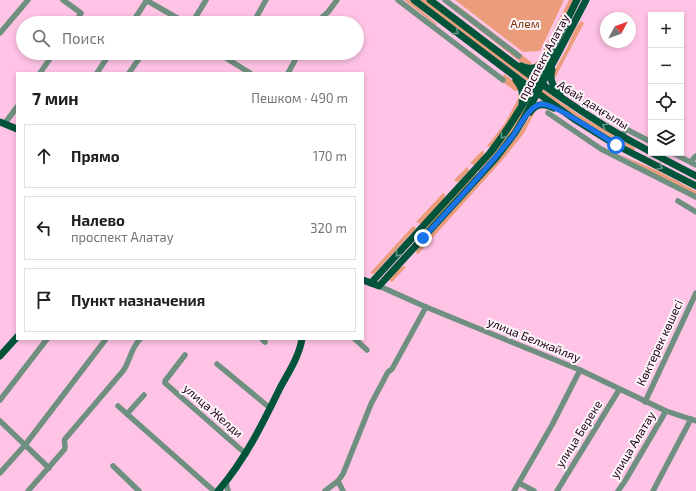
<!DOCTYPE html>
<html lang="ru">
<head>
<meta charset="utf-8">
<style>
	:root { --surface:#fff; --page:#f2f2f2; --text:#202124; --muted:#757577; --line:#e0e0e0 }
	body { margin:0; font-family:"Exo 2",sans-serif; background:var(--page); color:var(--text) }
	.controls { position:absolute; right:12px; top:12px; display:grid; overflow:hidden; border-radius:0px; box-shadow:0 2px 6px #0003 }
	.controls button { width:36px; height:36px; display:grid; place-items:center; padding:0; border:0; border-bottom:1px solid var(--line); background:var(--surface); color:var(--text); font:20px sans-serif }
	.compass { position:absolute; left:600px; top:12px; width:36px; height:36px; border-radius:50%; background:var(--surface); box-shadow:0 2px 6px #0003; rotate:49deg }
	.stop { position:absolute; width:12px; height:12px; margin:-9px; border:3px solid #1a73e8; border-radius:50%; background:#fff }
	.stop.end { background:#1a73e8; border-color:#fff; box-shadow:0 1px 4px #0008 }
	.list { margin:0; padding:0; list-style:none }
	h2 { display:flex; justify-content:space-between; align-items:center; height:52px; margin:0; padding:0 16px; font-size:17px }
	h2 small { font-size:13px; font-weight:400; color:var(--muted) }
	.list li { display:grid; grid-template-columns:26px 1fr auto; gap:12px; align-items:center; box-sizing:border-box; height:64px; margin:0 8px 8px; padding:0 8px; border:1px solid var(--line); border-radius:0px }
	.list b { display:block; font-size:15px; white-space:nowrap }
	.list p { margin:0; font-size:13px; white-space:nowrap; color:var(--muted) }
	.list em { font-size:13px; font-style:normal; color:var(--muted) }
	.icon { flex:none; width:22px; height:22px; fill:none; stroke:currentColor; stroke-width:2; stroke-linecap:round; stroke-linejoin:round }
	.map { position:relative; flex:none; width:696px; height:491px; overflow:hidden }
	.search { position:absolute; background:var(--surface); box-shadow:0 2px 6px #0003; left:16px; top:16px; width:348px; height:44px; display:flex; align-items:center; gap:10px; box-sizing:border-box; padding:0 14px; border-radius:22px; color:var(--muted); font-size:15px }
	.panel { position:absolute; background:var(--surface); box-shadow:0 2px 6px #0003; left:16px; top:72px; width:348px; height:268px; border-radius:0px }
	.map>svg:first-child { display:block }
</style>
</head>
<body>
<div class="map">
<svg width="696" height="491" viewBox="0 0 696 491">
	<rect width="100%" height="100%" fill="#ffc3e5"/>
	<g fill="#ea9c7b">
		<polygon points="404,0 409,0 437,24 436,25"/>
		<polygon points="419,0 425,0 532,81 532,84 530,83"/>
		<polygon points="455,0 564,0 540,51 523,52"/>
		<polygon points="569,0 575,0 561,28 542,59 540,63 535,66 535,63 539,59"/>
		<polygon points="457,5 531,62 532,67 524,65 454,10"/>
		<path d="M581,21l3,2 -29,55h-2c2,-12 10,-21 15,-32 4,-9 6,-17 13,-25z"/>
		<polygon points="435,31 505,78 503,76 504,74 517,84 519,89 515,91"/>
		<polygon points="542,89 578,114 635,148 634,151 576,116 541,92"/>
		<path d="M520,94c1,16 -19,39 -28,51l-3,2 -2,-1 18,-23 13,-24v-4z"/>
		<polygon points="530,94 534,95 507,141 479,171 478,170"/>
		<polygon points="537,108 524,133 505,157 418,254 416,253 417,249 517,137 531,114"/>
		<polygon points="483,150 484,153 482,158 474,165 470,163"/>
		<polygon points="614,152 658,171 696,191 696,195"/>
		<polygon points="467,167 469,171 458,182 454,180"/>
		<polygon points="475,173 477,174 427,230 426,228"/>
		<polygon points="443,193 445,194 443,202 421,224 416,222"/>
		<polygon points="413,226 416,228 374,274 370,273"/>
		<polygon points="404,266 406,267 392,282 389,280 397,270"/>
	</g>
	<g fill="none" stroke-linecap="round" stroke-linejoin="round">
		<g stroke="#6f9080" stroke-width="5.5">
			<polyline points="63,0 81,13 75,23"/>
			<polyline points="146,0 186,23"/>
			<polyline points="398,0 503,80"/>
			<polyline points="445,0 519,56"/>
			<polyline points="132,23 147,0"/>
			<polyline points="192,23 206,0"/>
			<polyline points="253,23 266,0"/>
			<polyline points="316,23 328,12 337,0"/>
			<polyline points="0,33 28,0"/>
			<polyline points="218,53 250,73"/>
			<polyline points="231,61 236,53"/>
			<polyline points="40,73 54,53"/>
			<polyline points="97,73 110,53"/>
			<polyline points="129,73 143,53"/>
			<polyline points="288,73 299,53"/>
			<polyline points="548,113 601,149 696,197"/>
			<polyline points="5,123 17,107"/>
			<polyline points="622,136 626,129 651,142"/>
			<polyline points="673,153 696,165"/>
			<polyline points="693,159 696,156"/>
			<polyline points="678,201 696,212"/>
			<polyline points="379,286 426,307 580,370 666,411 696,421"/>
			<polyline points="262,339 265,342"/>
			<polyline points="355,339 367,350"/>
			<polyline points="185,355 165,381 165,383 246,454"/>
			<polyline points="217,364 270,408"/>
			<polyline points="0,400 47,339"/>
			<polyline points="645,402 696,293"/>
			<polyline points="118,406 214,491"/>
			<polyline points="127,414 144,395"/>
			<polyline points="0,421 49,468"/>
			<polyline points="113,466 139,491"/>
			<polyline points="0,473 25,445 106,339"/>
			<polyline points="338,481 343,491"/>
			<polyline points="226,482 228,491"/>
			<polyline points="519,483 534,491"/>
			<path d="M28,491l36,-41c3,-3 -1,-7 1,-11l58,-68c8,-12 7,-21 17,-32"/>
			<polyline points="325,491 338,481 343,474 371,404 388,372 392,369 426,307"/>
			<polyline points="514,491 552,425 580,370"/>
			<polyline points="557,491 619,390"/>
			<polyline points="618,491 625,481 666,411"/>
			<polyline points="653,491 691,419"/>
		</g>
		<g stroke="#00543a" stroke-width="7">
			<polyline points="414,0 525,84 574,119 616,145 696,186"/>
			<path d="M430,0c72,54 141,111 221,152"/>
			<path d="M521,66c8,4 16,3 23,-4"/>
			<path d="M552,70c-3,10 1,17 8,24"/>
			<path d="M516,80c6,7 8,14 6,23"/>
			<path d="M530,112c7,-9 14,-9 24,-4"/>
			<polyline points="0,122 17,129"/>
			<polyline points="652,153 696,176"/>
			<polyline points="363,280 379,286 496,158 515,133 524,118 586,0"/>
			<path d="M371,283l119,-130c36,-46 61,-101 87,-153"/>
			<polyline points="0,356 17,337"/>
			<path d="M218,491c27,-31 45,-68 63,-105 8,-14 18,-30 21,-47"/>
		</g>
	</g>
	<defs><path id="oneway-chevron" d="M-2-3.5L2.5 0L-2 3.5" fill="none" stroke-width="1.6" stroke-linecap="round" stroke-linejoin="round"/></defs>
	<g stroke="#669587">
		<use href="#oneway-chevron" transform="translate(456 32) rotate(37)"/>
		<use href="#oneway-chevron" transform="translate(605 126) rotate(-149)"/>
		<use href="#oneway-chevron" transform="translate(503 136) rotate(126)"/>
		<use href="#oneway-chevron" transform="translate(660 167) rotate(27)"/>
		<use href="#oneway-chevron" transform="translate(398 254) rotate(132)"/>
	</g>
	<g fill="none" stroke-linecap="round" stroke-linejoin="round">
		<path stroke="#1a73e8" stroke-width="5" d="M423,238c30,-33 61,-65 89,-101 7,-9 17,-32 30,-33 12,0 62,33 74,41"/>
	</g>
	<g text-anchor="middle" stroke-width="4" stroke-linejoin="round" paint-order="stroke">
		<g font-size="12" fill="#80340c" stroke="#fef6fa">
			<text x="525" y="28">Алем</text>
		</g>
		<g font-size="12" fill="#1e0515" stroke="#fef6fa">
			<text transform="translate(544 57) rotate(-62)" y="4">проспект Алатау</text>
			<text transform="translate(593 105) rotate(32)" y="4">Абай даңғылы</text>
			<text transform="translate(534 340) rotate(22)" y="4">улица Белжайляу</text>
			<text transform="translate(660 343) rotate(-65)" y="4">Көктерек көшесі</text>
			<text transform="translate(213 411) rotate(41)" y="4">улица Желди</text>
			<text transform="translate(579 434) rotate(-58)" y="4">улица Береке</text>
			<text transform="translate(633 445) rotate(-59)" y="4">улица Алатау</text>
		</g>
	</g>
</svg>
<div class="controls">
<button>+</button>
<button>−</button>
<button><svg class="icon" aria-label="locate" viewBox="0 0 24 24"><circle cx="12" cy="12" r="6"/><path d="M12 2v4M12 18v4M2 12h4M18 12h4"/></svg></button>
<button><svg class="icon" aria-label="layers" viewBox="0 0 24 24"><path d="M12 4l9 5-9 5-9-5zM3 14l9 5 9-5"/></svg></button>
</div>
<svg class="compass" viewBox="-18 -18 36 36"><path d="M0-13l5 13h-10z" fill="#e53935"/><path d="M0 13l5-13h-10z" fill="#757577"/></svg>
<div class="stop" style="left:616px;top:145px"></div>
<div class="stop end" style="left:423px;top:238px"></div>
<div class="search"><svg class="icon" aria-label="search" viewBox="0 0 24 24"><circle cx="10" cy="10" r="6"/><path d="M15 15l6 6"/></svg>Поиск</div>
<section class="panel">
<h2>7 мин<small>Пешком · 490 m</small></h2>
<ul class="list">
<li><svg class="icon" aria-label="ahead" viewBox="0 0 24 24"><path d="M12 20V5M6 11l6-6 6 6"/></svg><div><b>Прямо</b></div><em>170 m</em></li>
<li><svg class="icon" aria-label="left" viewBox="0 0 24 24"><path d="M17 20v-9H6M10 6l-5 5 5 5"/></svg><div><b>Налево</b><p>проспект Алатау</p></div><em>320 m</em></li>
<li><svg class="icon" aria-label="arrive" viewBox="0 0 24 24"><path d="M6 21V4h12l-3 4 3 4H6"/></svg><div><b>Пункт назначения</b></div></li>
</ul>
</section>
</div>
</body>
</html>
